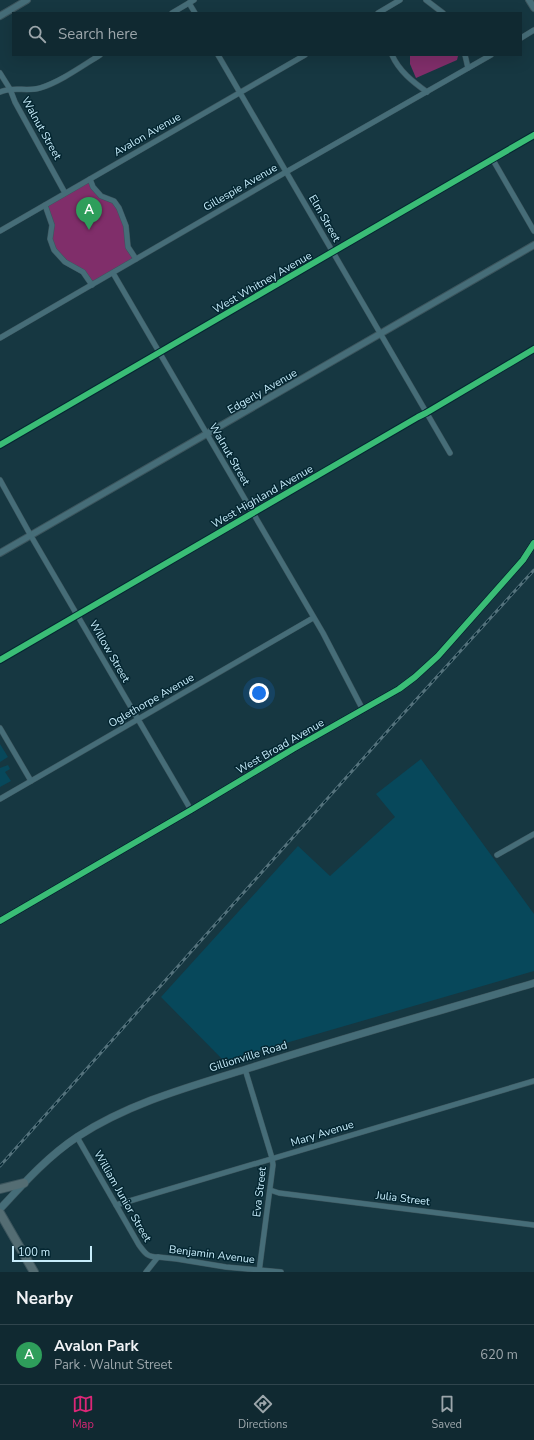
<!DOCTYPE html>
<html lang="en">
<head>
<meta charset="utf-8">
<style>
	:root { --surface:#102931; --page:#193139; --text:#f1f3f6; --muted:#9ca6ab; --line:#30454d; --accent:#db2777 }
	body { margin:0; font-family:"Nunito Sans",sans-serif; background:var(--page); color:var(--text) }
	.scale { position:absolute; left:12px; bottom:10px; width:80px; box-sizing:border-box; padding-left:4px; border:2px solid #c8edfb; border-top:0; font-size:11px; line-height:14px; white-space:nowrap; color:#c8edfb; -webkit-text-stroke:3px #042631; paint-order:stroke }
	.you { position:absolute; left:259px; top:693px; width:14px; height:14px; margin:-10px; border:3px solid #fff; border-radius:50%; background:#1a73e8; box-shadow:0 0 0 6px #1a73e833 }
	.badge { display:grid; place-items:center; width:26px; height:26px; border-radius:50%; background:var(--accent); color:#fff; font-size:13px; font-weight:700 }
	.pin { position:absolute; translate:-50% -33px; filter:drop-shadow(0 1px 2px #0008) }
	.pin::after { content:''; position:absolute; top:21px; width:14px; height:12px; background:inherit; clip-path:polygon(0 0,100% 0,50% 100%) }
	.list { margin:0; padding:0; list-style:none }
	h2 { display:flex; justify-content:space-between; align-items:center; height:52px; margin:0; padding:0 16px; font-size:17px }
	h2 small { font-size:13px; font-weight:400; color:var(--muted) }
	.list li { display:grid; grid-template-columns:26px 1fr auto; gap:12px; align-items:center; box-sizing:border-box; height:60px; padding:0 16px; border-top:1px solid var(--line) }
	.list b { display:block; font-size:15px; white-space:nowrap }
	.list p { margin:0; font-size:13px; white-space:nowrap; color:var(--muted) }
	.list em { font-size:13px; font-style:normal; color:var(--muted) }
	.icon { flex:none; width:22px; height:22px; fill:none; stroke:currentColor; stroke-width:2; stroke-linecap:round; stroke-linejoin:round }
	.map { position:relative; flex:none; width:534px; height:1272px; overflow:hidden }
	.search { position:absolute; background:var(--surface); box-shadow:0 4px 16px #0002; left:12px; right:12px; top:12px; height:44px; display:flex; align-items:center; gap:10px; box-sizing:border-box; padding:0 14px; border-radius:0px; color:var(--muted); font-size:15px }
	.sheet { height:112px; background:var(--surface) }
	nav { display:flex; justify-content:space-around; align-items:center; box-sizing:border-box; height:56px; border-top:1px solid var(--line); background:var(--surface); font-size:11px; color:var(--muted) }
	nav a { display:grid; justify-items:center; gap:2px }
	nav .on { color:var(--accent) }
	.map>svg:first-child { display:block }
</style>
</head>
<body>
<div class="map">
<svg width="534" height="1272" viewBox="0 0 534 1272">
	<rect width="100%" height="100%" fill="#163741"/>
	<g fill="#07485b">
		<polygon points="0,744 8,757 0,762"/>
		<polygon points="421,759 534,914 534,971 224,1061 161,997 298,846 330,876 395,817 376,794"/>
		<polygon points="8,765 10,769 5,772 11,781 0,787 0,768"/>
	</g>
	<g fill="#802e6a">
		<polygon points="410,55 457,55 458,56 457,60 416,78 410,64"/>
		<polygon points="89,180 93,188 114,202 123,219 126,239 135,259 92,284 84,272 65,262 52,244 53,224 46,206"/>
	</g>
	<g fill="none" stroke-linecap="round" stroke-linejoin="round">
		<g stroke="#3c555d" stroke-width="6">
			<g id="minor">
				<polyline points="426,0 443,13"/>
				<polyline points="189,3 195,13"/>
				<polyline points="172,13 194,0"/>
				<polyline points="378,13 400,0"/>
				<polyline points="521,38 534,30"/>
				<polyline points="218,55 450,453"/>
				<path d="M392,55c7,16 21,27 35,37"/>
				<polyline points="465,55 468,68"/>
				<polyline points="0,73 10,89 15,102 65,193"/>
				<path d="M0,92c12,-6 27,0 40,-4 20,-6 42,-22 60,-33"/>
				<polyline points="493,160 534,231"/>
				<polyline points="90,179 93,187 101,196 114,201 119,208 126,226 128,247 136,259"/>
				<polyline points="45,205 52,225 50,239 54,250 65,262 83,272 92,285"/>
				<polyline points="0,231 305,55"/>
				<polyline points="113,273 323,633 363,710"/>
				<polyline points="0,338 286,172 491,55"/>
				<polyline points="0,445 534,135"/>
				<polyline points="0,480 31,536 191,810"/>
				<polyline points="0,660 418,417 426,413 534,349"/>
				<polyline points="0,728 31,781"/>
				<polyline points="0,799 313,618"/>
				<polyline points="497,855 534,834"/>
				<polyline points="245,1069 272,1158 273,1165 259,1272"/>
				<path d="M77,1137l62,108c6,8 8,12 19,12"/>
				<polyline points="270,1190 279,1193 534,1225"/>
				<polyline points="116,1205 534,1081"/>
				<polyline points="146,1272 158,1257 177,1259 226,1267 281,1272"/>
			</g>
		</g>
		<g stroke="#3c555d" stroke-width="8">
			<g id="tertiary">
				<polyline points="529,0 534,8"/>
				<polyline points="0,16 27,0"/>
				<polyline points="0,553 534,245"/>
				<polyline points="0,921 191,810 293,749 399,689 415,677 438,656 523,560 534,543"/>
			</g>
		</g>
		<g stroke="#3c555d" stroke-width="8">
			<path id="secondary" d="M0,1209c24,-26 47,-52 77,-72 54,-35 115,-51 176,-70 93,-30 187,-56 281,-84"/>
		</g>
		<g stroke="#3c555d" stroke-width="10">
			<g id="primary">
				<polyline points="0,1189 24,1183"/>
				<polyline points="0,1213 34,1272"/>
			</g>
		</g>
		<use href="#minor" stroke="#466d78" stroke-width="5"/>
		<use href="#tertiary" stroke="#466d78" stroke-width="6"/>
		<use href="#secondary" stroke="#466d78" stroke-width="7"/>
		<use href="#primary" stroke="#546d73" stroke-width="8"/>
		<g stroke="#54727c" stroke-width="3">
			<polyline id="rail" points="0,1166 394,724 534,570"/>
		</g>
		<use href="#rail" stroke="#042631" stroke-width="1.5" stroke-dasharray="4.5" stroke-linecap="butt"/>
		<g stroke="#042631" stroke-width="8">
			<g id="cycleway">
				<polyline points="0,445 534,135"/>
				<polyline points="0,660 418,417 426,413 534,349"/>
				<polyline points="0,921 191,810 293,749 399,689 415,677 438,656 523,560 534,543"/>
			</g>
		</g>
		<use href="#cycleway" stroke="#3abd76" stroke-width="6"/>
	</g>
	<g text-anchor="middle" stroke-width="3" stroke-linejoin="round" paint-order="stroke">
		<g font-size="11" fill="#c8edfb" stroke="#042631">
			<text transform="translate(42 128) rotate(61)" y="4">Walnut Street</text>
			<text transform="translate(147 134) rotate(-30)" y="4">Avalon Avenue</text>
			<text transform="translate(240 187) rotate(-30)" y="4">Gillespie Avenue</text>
			<text transform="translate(325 218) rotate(60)" y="4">Elm Street</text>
			<text transform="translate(262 282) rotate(-30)" y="4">West Whitney Avenue</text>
			<text transform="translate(262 391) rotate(-30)" y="4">Edgerly Avenue</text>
			<text transform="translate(230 454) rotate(60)" y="4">Walnut Street</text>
			<text transform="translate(262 496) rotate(-30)" y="4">West Highland Avenue</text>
			<text transform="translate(110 651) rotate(60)" y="4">Willow Street</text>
			<text transform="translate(151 700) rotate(-30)" y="4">Oglethorpe Avenue</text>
			<text transform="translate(280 746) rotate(-30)" y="4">West Broad Avenue</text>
			<text transform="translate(248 1056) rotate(-17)" y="4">Gillionville Road</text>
			<text transform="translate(322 1133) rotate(-17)" y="4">Mary Avenue</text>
			<text transform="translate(259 1192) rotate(-83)" y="4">Eva Street</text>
			<text transform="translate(123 1196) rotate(60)" y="4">William Junior Street</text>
			<text transform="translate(403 1198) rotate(7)" y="4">Julia Street</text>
			<text transform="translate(212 1254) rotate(7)" y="4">Benjamin Avenue</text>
		</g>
	</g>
</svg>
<div class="scale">100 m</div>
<div class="you"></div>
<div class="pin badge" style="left:89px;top:230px;background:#2e9e5b">A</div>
<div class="search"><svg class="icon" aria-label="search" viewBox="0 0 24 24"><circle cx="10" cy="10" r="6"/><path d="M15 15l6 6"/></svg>Search here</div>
</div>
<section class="sheet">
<h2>Nearby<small></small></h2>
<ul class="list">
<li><span class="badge" style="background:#2e9e5b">A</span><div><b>Avalon Park</b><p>Park · Walnut Street</p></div><em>620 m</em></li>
</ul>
</section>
<nav>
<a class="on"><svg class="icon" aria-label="map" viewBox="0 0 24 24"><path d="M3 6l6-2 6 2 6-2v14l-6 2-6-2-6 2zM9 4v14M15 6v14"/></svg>Map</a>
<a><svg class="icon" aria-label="directions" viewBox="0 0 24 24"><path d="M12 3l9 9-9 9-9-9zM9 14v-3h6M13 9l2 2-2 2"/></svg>Directions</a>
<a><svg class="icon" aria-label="saved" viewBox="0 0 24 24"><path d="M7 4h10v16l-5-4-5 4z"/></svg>Saved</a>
</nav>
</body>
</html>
